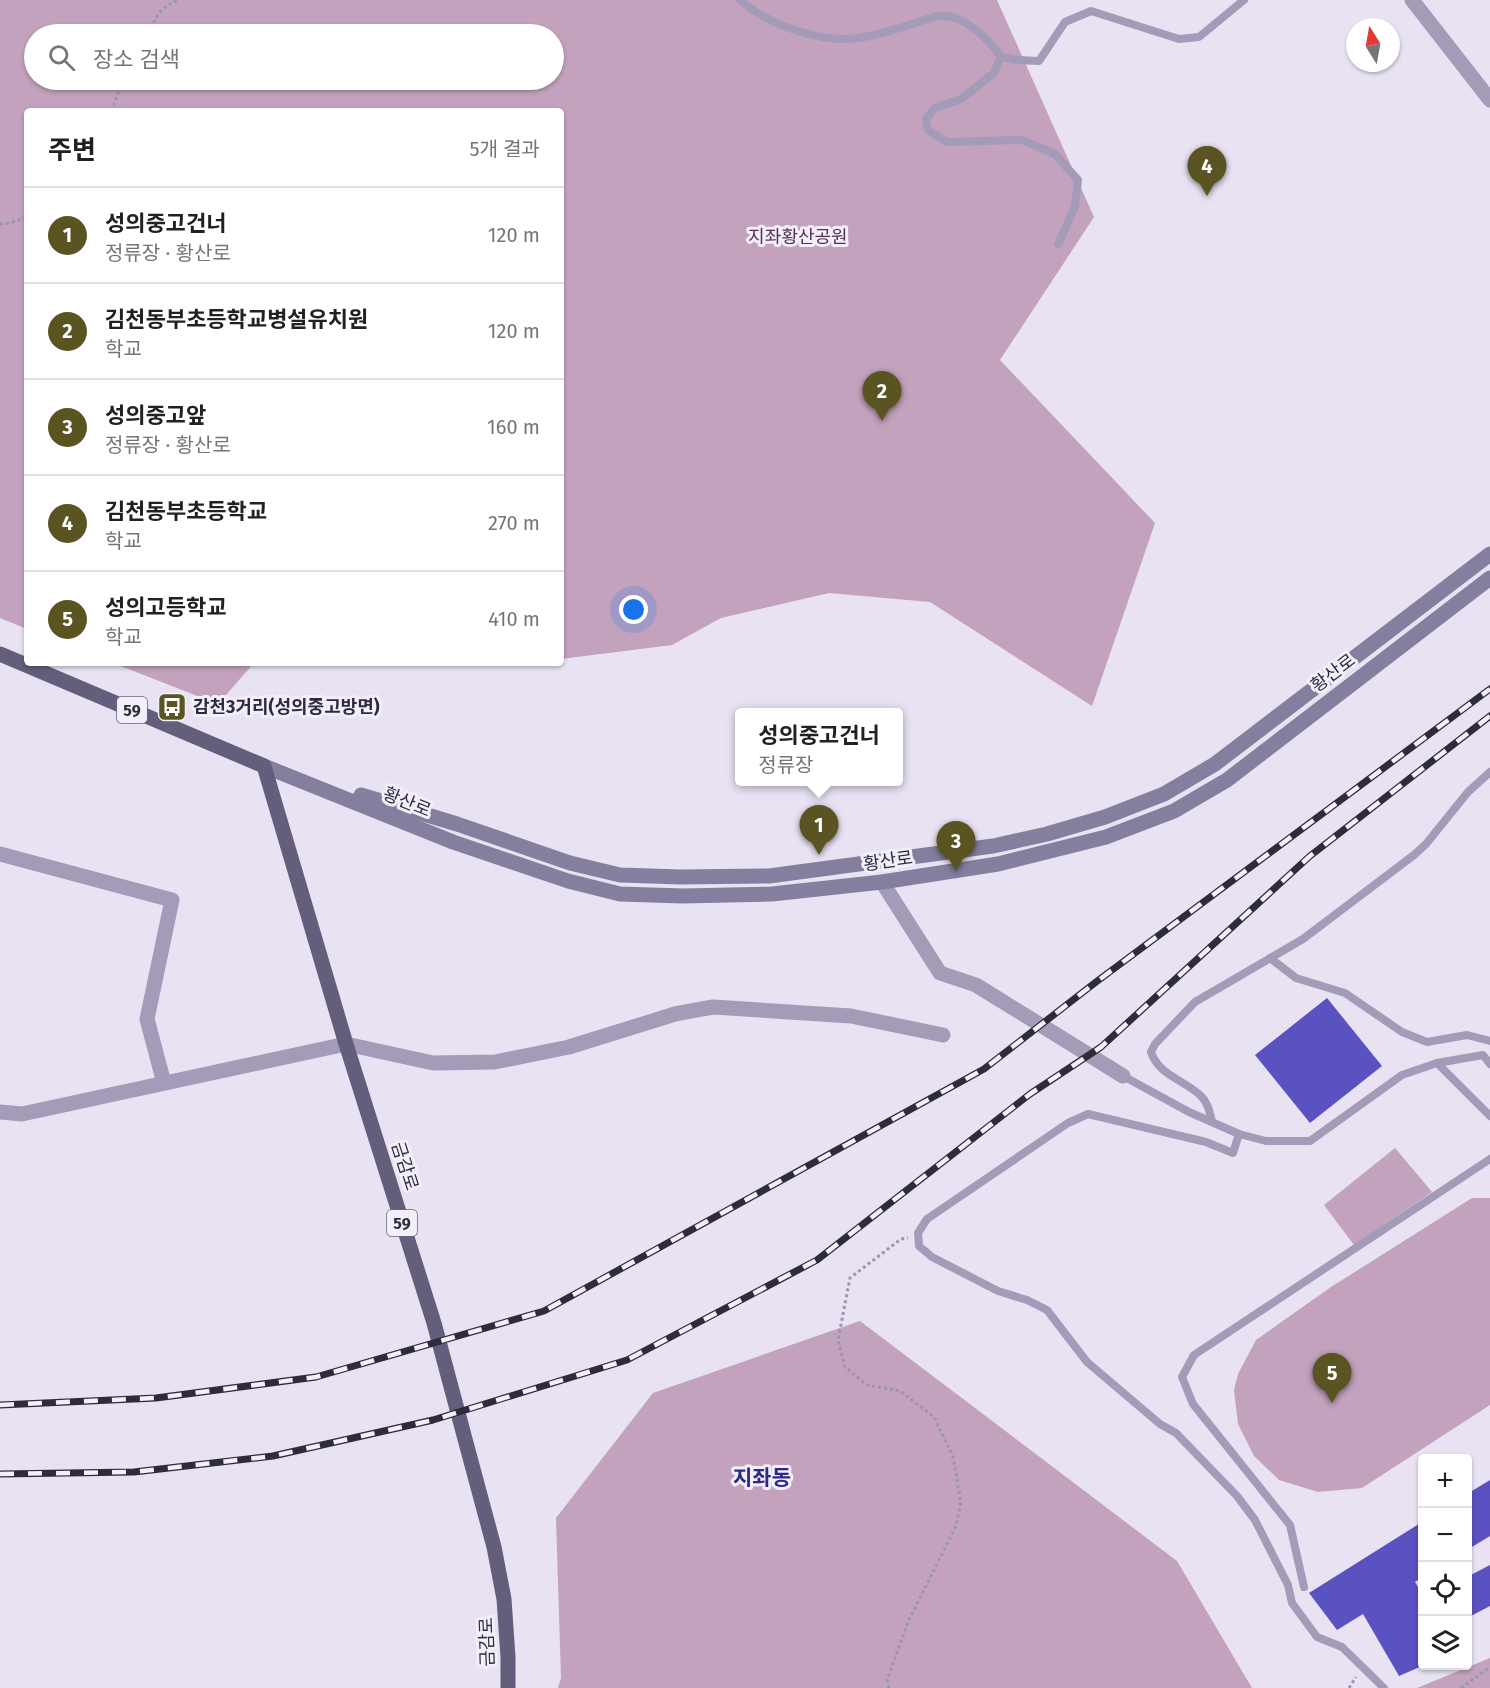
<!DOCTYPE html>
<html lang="ko">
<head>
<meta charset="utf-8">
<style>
	:root { --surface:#fff; --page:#f6f6f6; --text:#202124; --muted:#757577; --line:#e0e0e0; --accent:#5a5422 }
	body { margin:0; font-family:"Fira Sans","Noto Sans KR",sans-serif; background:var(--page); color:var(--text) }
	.controls { position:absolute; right:18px; bottom:18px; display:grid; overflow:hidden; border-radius:6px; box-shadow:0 2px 4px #0004 }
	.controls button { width:54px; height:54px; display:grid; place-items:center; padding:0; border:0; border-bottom:2px solid var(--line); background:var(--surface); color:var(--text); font:30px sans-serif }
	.compass { position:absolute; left:1346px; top:18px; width:54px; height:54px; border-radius:50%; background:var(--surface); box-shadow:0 2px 4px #0004; rotate:349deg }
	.you { position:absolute; left:634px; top:610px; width:21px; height:21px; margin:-15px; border:4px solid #fff; border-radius:50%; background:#1a73e8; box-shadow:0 0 0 9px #1a73e833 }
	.badge { display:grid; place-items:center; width:39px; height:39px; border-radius:50%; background:var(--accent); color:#fff; font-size:20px; font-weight:700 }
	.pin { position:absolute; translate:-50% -50px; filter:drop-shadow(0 2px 3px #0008) }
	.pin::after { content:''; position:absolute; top:32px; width:21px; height:18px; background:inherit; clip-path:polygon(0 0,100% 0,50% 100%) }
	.popup { position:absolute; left:735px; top:708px; width:168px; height:78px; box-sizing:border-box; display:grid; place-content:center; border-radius:6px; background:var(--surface); filter:drop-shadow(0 2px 4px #0005); font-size:20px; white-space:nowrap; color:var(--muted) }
	.popup b { font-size:22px; color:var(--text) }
	.popup::after { content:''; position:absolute; left:50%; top:100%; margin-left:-12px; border:12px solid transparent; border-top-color:var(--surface) }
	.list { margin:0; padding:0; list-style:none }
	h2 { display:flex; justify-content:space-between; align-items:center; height:78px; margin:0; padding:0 24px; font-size:26px }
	h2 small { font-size:20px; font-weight:400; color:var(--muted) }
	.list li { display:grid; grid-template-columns:39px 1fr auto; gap:18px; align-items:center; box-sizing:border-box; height:96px; padding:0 24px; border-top:2px solid var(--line) }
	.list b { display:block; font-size:22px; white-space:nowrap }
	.list p { margin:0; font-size:20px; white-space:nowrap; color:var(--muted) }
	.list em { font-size:20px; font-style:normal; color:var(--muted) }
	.icon { flex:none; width:33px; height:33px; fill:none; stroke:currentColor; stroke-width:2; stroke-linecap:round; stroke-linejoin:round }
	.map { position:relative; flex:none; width:1490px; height:1688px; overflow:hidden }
	.search { position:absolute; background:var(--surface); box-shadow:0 2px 4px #0004; left:24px; top:24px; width:540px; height:66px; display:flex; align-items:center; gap:15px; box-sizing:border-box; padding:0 21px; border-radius:33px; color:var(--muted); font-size:22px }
	.panel { position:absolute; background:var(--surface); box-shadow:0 2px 4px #0004; left:24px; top:108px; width:540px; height:558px; border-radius:6px }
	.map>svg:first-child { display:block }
</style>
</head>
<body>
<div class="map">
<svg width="1490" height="1688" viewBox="0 0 1490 1688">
	<rect width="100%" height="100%" fill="#e8e2f3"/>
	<g fill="#c2a2bd" fill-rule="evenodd">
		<path d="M0,0h997l97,217 -94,143 155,163 -63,183 -162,-104 -101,-9 -108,25 -49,27 -111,14v-548h-534v518l-27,-11zM34,34h520v46h-520z"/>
		<polygon points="113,663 254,663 218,704"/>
		<polygon points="1395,1148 1432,1192 1354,1245 1324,1205"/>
		<polygon points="1472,1198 1490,1198 1490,1405 1362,1488 1318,1492 1279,1480 1254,1456 1238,1424 1234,1390 1238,1374 1256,1340 1331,1287"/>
		<polygon points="860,1321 1177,1561 1252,1688 558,1688 561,1678 556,1518 653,1393"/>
		<polygon points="1490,1658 1490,1688 1417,1688"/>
	</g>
	<g fill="#5952c0">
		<polygon points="1327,998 1382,1066 1310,1123 1255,1055"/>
		<polygon points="1490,1480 1490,1536 1467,1550 1467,1494"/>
		<polygon points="1422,1522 1422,1577 1415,1582 1422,1594 1422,1666 1399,1676 1363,1614 1337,1630 1309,1593"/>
		<polygon points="1490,1565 1490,1606 1467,1618 1467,1577"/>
	</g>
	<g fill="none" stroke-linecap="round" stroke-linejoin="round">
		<g stroke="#9a94b2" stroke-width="3" stroke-dasharray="3 3" stroke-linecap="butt">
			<path d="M149,34c7,-18 11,-27 30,-34"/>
			<polyline points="117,111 114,104 123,80"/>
			<polyline points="0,224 10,223 27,217"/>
			<polyline points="889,1688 887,1680 908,1622 956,1526 961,1502 953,1457 934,1417 900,1391 867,1385 845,1367 838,1340 850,1278 901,1239 908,1238"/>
			<polyline points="1349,1688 1356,1677"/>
			<polyline points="1461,1688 1490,1667"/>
		</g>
		<g stroke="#a39bb7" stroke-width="8">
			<path d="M740,0c30,26 85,45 124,37 16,-3 33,-8 48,-13 9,-2 18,-7 27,-8 24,-3 49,23 62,41l-7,16 -33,26 -26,9 -9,11 2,11 19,12 75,-2 33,14 23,26 -3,27 -17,37"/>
			<polyline points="1001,57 1018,60 1039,61 1065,22 1091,11 1179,39 1199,37 1244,0"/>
			<polyline points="1270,958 1296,978 1345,993 1402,1032 1427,1042 1467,1035 1490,1041"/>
			<polyline points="1437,1063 1490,1116"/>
			<polyline points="1123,1076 1189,1112 1239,1134 1266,1141 1310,1141 1402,1075 1437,1063 1483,1055 1490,1064"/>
			<path d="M1212,1122c-2,-9 -4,-19 -11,-26 -16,-16 -42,-20 -50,-44l4,-8 40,-42 108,-63 111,-84 12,-11 42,-52 22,-20"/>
			<polyline points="1239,1134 1233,1153 1206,1142 1088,1114 1068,1123 927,1219 918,1233 919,1246 932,1257 998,1291 1027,1300 1047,1310 1087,1362 1160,1424 1176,1433 1237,1496 1255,1520 1288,1585 1292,1603 1317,1637 1342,1647 1384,1688"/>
			<polyline points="1304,1587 1290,1525 1193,1404 1182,1377 1194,1355 1490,1159"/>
		</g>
		<g stroke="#a39bb7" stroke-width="15">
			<polyline points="1412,0 1490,100"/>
			<polyline points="0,854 172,900 147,1019 164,1083"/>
			<polyline points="882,882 940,973 976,985 1123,1076"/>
			<polyline points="0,1112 22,1114 346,1044 433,1063 495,1062 569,1047 675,1014 713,1007 851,1016 943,1035"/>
		</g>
		<g stroke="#857f9f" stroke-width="15">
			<polyline points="264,766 453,842 568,881 620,894 683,896 772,894 882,882 998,864 1106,837 1174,811 1227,780 1490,578"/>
			<polyline points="361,795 457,824 570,863 620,875 681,877 769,876 993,846 1047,834 1105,817 1164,794 1215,764 1490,554"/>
		</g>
		<polyline stroke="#625e7b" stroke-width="15" points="0,654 264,766 346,1044 434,1323 465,1439 494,1547 504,1599 508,1657 508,1688"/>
		<g stroke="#2e2c3a" stroke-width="7">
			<g id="rail">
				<polyline points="0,1405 156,1398 316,1377 544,1311 984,1069 1096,982 1490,689"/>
				<polyline points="0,1474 134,1472 273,1456 433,1420 627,1360 817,1260 1030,1094 1101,1047 1310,856 1490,716"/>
			</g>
		</g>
		<use href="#rail" stroke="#f2eefa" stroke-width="4.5" stroke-dasharray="14" stroke-linecap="butt"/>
	</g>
	<defs>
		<g id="bus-square" transform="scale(1.5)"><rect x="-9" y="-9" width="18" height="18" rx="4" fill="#5a5422" stroke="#f2eefa"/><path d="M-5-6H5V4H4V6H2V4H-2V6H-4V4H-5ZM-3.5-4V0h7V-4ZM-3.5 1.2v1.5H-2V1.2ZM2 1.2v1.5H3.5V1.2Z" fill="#fff"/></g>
	</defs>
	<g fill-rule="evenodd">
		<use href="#bus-square" x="172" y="707"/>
	</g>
	<g text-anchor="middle" stroke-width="6" stroke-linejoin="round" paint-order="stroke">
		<g fill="#f2eefa" stroke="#696674" stroke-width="1.5">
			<rect x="117" y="697" width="30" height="26" rx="4.5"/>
			<rect x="387" y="1210" width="30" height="26" rx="4.5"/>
		</g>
		<g font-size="16" font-weight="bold" fill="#2e2c3a">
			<text x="132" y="716">59</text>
			<text x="402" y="1229">59</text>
		</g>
		<g font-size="18" fill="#573050" stroke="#f2eefa">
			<text x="798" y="243">지좌황산공원</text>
		</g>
		<g font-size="18" fill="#2e2c3a" stroke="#f2eefa">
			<text transform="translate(1333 673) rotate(-37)" y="6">황산로</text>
			<text transform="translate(407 802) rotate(22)" y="6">황산로</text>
			<text transform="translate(888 861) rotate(-8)" y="6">황산로</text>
			<text transform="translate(405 1166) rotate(72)" y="6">금감로</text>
			<text transform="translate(487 1642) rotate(-92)" y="6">금감로</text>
		</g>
		<g font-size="18" font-weight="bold" fill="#2e2c3a" stroke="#f2eefa" text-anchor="start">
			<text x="193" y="713">감천3거리(성의중고방면)</text>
		</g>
		<g font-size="21" font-weight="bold" fill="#2e2885" stroke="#f2eefa">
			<text x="762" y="1485">지좌동</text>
		</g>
	</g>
</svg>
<div class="controls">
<button>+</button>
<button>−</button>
<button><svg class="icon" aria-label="locate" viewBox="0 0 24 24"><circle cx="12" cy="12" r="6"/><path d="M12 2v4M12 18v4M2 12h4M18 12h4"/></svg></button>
<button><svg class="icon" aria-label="layers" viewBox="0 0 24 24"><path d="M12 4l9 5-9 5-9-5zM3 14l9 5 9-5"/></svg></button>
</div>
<svg class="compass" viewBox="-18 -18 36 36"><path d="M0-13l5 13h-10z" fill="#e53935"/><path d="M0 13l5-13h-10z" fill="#757577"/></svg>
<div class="you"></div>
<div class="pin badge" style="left:819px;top:855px">1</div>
<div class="popup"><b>성의중고건너</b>정류장</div>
<div class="pin badge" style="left:882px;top:421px">2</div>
<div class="pin badge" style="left:956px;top:871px">3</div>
<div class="pin badge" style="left:1207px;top:196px">4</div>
<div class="pin badge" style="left:1332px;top:1403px">5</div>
<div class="search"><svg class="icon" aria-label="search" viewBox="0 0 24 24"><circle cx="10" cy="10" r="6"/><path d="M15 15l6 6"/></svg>장소 검색</div>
<section class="panel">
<h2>주변<small>5개 결과</small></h2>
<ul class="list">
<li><span class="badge">1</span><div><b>성의중고건너</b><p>정류장 · 황산로</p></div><em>120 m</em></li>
<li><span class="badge">2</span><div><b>김천동부초등학교병설유치원</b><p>학교</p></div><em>120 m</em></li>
<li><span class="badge">3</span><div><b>성의중고앞</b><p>정류장 · 황산로</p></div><em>160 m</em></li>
<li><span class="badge">4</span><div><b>김천동부초등학교</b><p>학교</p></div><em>270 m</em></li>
<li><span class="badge">5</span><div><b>성의고등학교</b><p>학교</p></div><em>410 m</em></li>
</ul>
</section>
</div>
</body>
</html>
